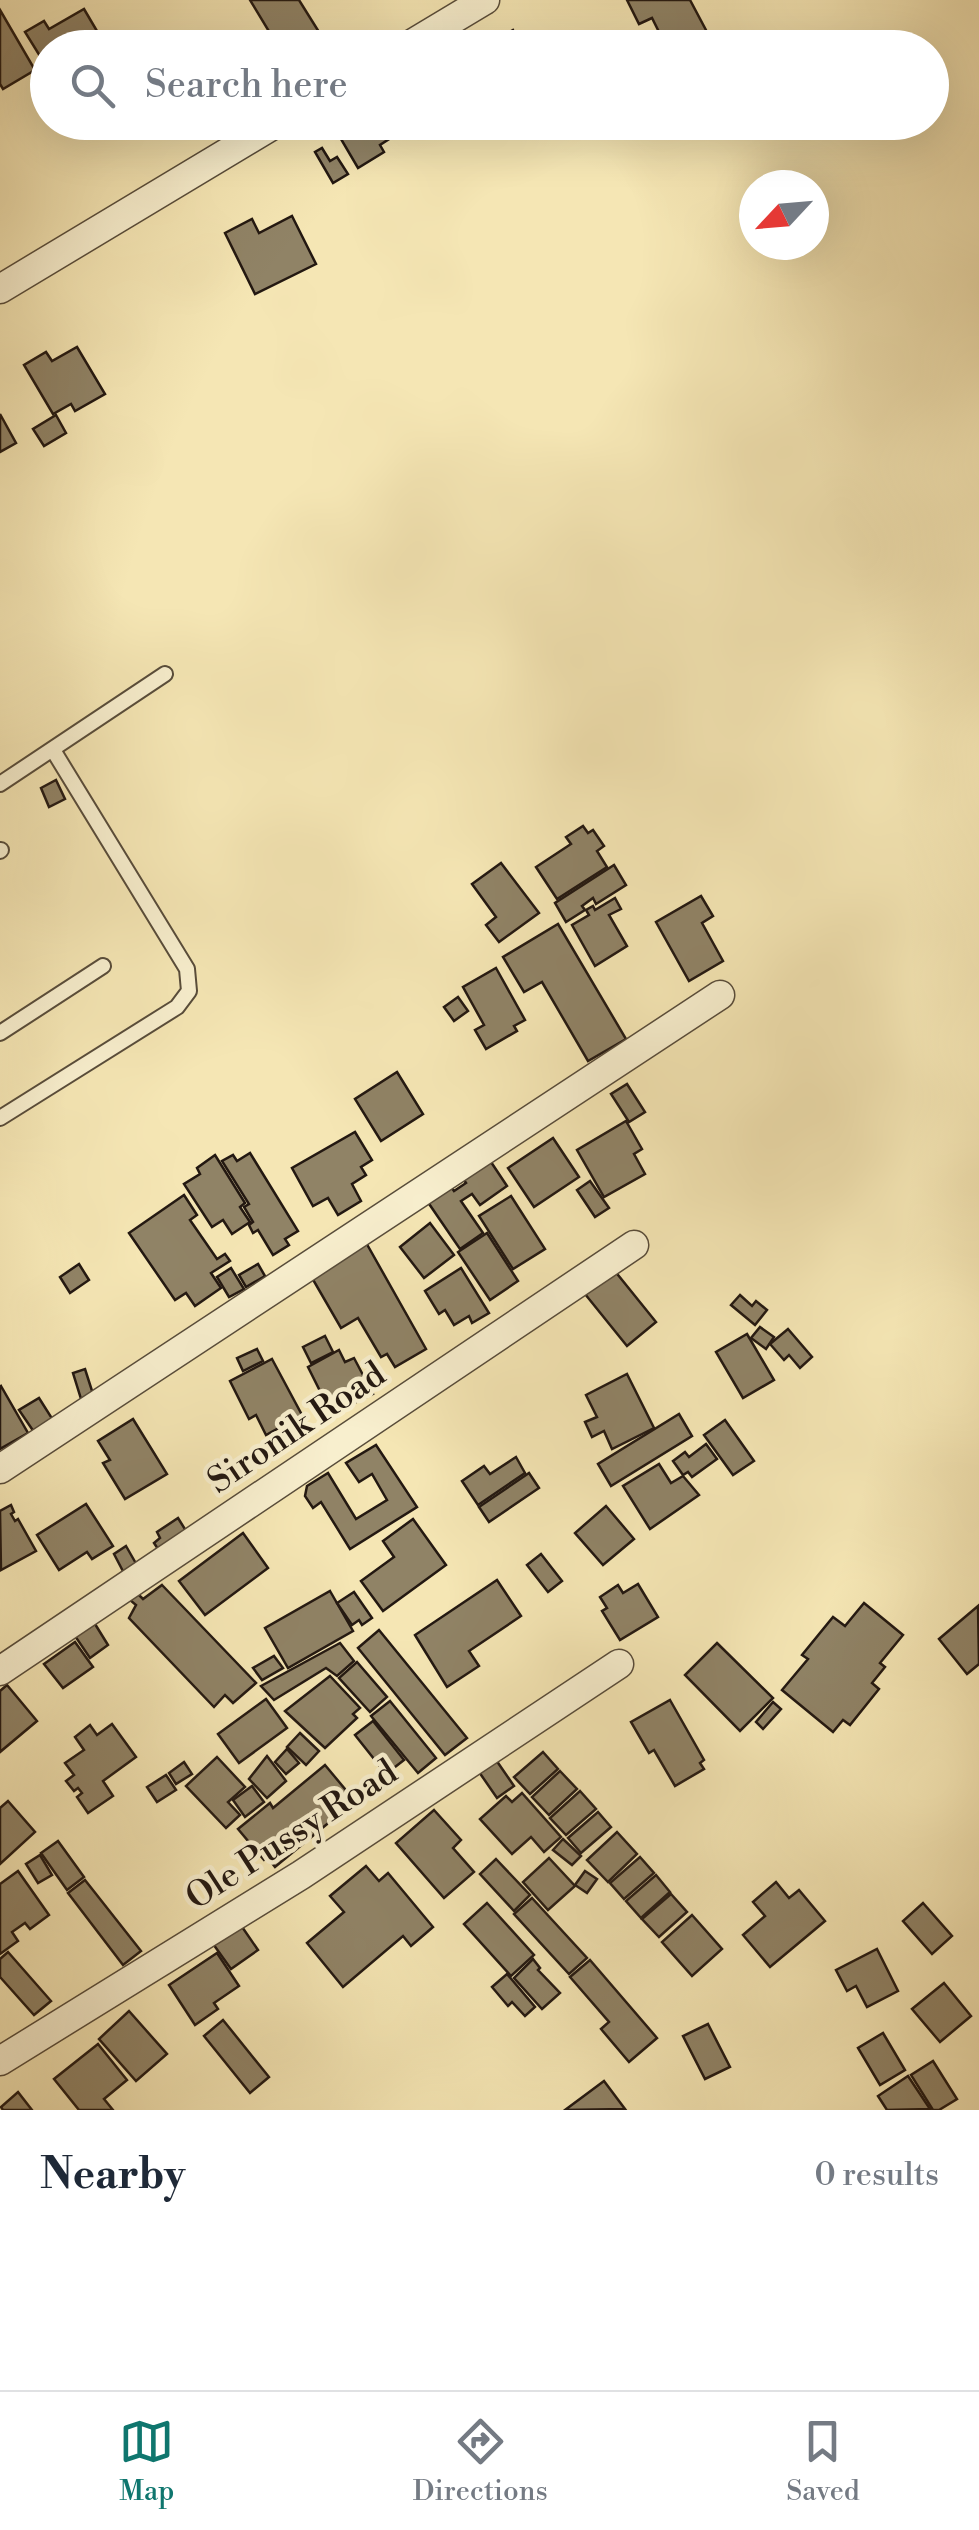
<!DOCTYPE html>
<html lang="en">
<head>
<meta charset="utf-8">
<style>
	:root { --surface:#fff; --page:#f6f6f7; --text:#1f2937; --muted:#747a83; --line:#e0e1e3; --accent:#0f766e }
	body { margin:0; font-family:"Libre Bodoni",serif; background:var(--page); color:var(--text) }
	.compass { position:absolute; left:739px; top:170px; width:90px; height:90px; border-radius:50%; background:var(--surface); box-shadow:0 10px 40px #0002; rotate:244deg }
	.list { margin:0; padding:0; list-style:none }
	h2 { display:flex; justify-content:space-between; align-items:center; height:130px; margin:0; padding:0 40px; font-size:42px }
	h2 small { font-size:32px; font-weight:400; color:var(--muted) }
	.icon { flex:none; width:55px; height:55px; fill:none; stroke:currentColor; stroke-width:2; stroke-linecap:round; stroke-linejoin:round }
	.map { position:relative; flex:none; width:979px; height:2110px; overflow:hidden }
	.search { position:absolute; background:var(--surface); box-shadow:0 10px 40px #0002; left:30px; right:30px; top:30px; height:110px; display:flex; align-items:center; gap:25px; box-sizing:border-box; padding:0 35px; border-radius:55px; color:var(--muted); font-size:38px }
	.sheet { height:280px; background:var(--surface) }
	nav { display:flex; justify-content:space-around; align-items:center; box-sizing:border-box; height:140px; border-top:2px solid var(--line); background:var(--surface); font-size:28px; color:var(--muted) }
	nav a { display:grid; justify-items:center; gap:5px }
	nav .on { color:var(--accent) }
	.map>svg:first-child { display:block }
</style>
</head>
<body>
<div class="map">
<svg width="979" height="2110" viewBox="0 0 979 2110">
	<rect width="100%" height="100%" fill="#f5e6b4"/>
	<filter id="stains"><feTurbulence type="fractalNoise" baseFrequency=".002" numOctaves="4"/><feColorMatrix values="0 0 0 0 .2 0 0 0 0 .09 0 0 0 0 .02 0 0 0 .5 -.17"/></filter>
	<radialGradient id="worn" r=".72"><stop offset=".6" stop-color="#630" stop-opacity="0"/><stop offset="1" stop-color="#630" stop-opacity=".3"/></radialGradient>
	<g fill="#908366" stroke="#231811" stroke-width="2.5">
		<polygon points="250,0 299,0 329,48 279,48"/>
		<polygon points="627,0 690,0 707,32 676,48 667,48 652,18 639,24"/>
		<polygon points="84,9 107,48 48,48 48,69 25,32 44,21 49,29"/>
		<polygon points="0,10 35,70 3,89 0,84"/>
		<polygon points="513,30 523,48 482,48"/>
		<polygon points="331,122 425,122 411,131 408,127 380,145 384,152 358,168"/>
		<polygon points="322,148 330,161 337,157 348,174 333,183 315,152"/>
		<polygon points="292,216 316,264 255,294 225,233 252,219 259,233"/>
		<polygon points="77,347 105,394 75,411 71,404 53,414 24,365 46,352 52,361"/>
		<polygon points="0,414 16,443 0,452"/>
		<polygon points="56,415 66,433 44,446 33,429"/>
		<polygon points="56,780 65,799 49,807 41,788"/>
		<polygon points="583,826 588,833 593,830 604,846 597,851 607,867 557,899 536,867 571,844 566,837"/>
		<polygon points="501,863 539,913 499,942 486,925 496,917 472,884"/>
		<polygon points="614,865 626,885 596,904 593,898 582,906 585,910 566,922 555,903"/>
		<polygon points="701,896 713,916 702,923 723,961 689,981 656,922"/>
		<polygon points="615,898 621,909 609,915 627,946 595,966 572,925 589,915 586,910 593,906 595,910"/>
		<polygon points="558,924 626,1039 588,1061 542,982 524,992 503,957"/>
		<polygon points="496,968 525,1020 514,1026 517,1031 486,1049 475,1030 484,1025 463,987"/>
		<polygon points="458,997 468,1011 454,1021 444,1007"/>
		<polygon points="397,1072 423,1114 381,1141 355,1099"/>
		<polygon points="627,1084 645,1112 629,1122 611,1094"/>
		<polygon points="626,1121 642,1149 634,1154 645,1174 604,1197 577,1150"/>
		<polygon points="355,1132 372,1160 361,1167 366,1175 352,1184 361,1201 338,1215 328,1198 313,1206 292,1168"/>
		<polygon points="553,1138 579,1177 534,1207 508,1168"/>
		<polygon points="250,1153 298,1231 285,1239 289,1245 273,1255 258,1230 253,1233 249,1225 253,1222 244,1207 249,1204 222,1161 233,1155 237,1161"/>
		<polygon points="485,1153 507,1186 480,1205 472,1194 461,1201 483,1233 460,1249 423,1195 446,1180 454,1191 466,1183 458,1171"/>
		<polygon points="215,1155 245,1203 240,1207 250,1222 232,1234 223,1220 212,1227 184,1184 200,1174 197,1168"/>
		<polygon points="590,1181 609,1208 595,1217 577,1190"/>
		<polygon points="184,1195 197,1215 190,1220 217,1259 225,1254 230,1261 211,1273 221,1288 195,1306 186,1293 175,1300 129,1233"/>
		<polygon points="511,1196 545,1249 513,1269 479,1216"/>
		<polygon points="430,1223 454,1255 424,1278 400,1247"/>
		<polygon points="487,1233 518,1281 490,1300 458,1252"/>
		<polygon points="364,1239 426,1349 395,1367 387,1354 381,1357 358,1318 341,1328 308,1271"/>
		<polygon points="79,1264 89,1280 70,1293 60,1277"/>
		<polygon points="258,1264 265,1276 246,1287 239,1275"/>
		<polygon points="231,1268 244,1289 229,1297 217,1277"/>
		<polygon points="461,1268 489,1313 472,1323 469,1316 454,1325 445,1310 439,1314 425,1291"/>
		<polygon points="614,1270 656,1322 627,1346 585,1294"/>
		<polygon points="740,1295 752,1306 756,1301 767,1310 755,1325 731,1305"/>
		<polygon points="760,1327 774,1337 766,1349 751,1338"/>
		<polygon points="788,1329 812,1357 800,1368 789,1355 784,1360 770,1344"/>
		<polygon points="747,1334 774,1380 743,1398 716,1352"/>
		<polygon points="325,1336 333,1352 311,1363 303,1347"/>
		<polygon points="257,1349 263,1361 243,1371 237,1358"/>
		<polygon points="339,1350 345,1362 354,1358 373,1394 352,1404 350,1399 335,1406 330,1396 324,1399 308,1367"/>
		<polygon points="272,1359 302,1415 266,1435 256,1415 249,1419 230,1381"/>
		<polygon points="85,1369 94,1397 82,1402 73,1373"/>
		<polygon points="627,1374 654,1428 612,1449 604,1431 592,1437 585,1422 597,1417 586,1395"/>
		<polygon points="1,1386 28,1433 0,1449 0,1387"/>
		<polygon points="39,1398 53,1420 34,1432 19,1410"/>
		<polygon points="679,1414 692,1436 611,1486 598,1464"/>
		<polygon points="133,1419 167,1474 125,1499 103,1463 110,1460 98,1441"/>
		<polygon points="725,1420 754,1461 733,1475 704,1435"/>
		<polygon points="706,1444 717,1459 692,1477 688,1472 683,1475 673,1461 685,1452 689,1457"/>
		<polygon points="376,1445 417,1507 350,1549 321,1502 313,1508 305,1496 307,1486 328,1473 356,1519 387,1500 372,1474 359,1482 346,1463"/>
		<polygon points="516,1457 525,1473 478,1505 462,1481 484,1466 490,1474"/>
		<polygon points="659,1464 671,1483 683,1476 699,1495 650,1529 623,1486"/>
		<polygon points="529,1473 539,1488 489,1522 479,1507"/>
		<polygon points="86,1504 113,1546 92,1559 87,1552 59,1570 37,1535"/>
		<polygon points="11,1505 14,1512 11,1514 15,1521 18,1519 36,1551 1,1570 0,1511"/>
		<polygon points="606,1506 634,1539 603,1565 575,1533"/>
		<polygon points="178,1518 188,1534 160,1552 154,1543 160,1538 157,1532"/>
		<polygon points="413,1519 446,1565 383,1611 361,1581 394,1557 383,1541"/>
		<polygon points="243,1533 268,1568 205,1615 179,1581"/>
		<polygon points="126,1546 138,1567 125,1575 114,1554"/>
		<polygon points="541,1554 562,1581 548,1592 527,1565"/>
		<polygon points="497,1580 521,1616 469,1651 479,1666 447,1687 415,1635"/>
		<polygon points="638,1584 658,1617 620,1640 602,1611 607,1608 600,1597 618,1585 623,1593"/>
		<polygon points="162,1585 256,1683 233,1703 225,1695 214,1707 129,1618 136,1605 130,1600 137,1593 143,1599"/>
		<polygon points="330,1591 353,1631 288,1668 265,1628"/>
		<polygon points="354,1592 372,1618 362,1625 359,1620 352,1625 337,1603"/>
		<polygon points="864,1603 903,1635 880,1663 885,1667 872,1683 879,1689 850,1725 843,1720 833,1732 782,1690 808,1659 802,1655 833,1617 845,1626"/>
		<polygon points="978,1606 979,1664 967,1674 939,1639"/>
		<polygon points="95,1624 108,1645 90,1658 75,1636"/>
		<polygon points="379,1630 467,1738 445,1755 358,1648"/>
		<polygon points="75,1642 93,1667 63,1688 44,1664"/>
		<polygon points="340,1643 354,1661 337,1676 326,1668 274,1700 261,1686"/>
		<polygon points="717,1643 773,1698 740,1731 685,1675"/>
		<polygon points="274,1656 283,1668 262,1680 253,1668"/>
		<polygon points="357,1662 387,1697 370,1712 339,1678"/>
		<polygon points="330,1676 360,1708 353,1714 357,1718 325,1748 285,1711"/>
		<polygon points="7,1685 37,1721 0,1752 0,1691"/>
		<polygon points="266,1699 287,1728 239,1763 218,1734"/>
		<polygon points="670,1700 704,1760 700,1763 704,1769 675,1786 654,1750 649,1753 631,1722"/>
		<polygon points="390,1701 436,1758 418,1773 371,1716"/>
		<polygon points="773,1702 781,1709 763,1729 756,1722"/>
		<polygon points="373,1721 404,1760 386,1774 355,1735"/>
		<polygon points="112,1724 136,1757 103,1781 113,1796 88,1813 77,1797 82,1793 78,1788 74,1791 66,1781 74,1775 65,1763 84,1750 75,1737 90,1725 97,1735"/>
		<polygon points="300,1733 319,1751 306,1765 287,1747"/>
		<polygon points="287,1749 299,1763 286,1774 275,1762"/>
		<polygon points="543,1752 558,1769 530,1794 514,1777"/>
		<polygon points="267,1756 286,1781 267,1798 249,1779"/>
		<polygon points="217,1757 245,1787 228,1802 240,1815 226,1828 186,1786"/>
		<polygon points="494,1757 514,1786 497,1798 477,1769"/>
		<polygon points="184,1762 192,1774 176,1784 169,1773"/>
		<polygon points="325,1765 355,1801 275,1867 268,1858 264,1860 238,1829 270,1803 273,1808"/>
		<polygon points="560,1771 577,1789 549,1815 532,1797"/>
		<polygon points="166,1775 176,1790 157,1802 147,1787"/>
		<polygon points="252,1786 264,1802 245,1817 233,1800"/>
		<polygon points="580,1791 596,1809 566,1835 550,1818"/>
		<polygon points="522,1793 561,1837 544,1852 531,1837 512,1854 480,1819 506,1796 512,1802"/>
		<polygon points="8,1801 35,1832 0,1864 0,1808"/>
		<polygon points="434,1810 461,1840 453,1848 474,1872 444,1898 396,1843"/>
		<polygon points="598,1812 611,1827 581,1853 568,1838"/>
		<polygon points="617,1832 637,1854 608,1882 587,1860"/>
		<polygon points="563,1839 581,1856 572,1865 553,1850"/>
		<polygon points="58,1841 84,1877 67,1890 41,1853"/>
		<polygon points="40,1855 52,1875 38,1883 26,1864"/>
		<polygon points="640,1857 654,1873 624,1899 610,1883"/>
		<polygon points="549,1858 575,1886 548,1910 523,1882"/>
		<polygon points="496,1859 530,1895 514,1911 480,1874"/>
		<polygon points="366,1866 379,1881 388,1873 433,1927 411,1946 403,1936 343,1987 307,1943 344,1912 330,1896"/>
		<polygon points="18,1871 49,1915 30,1929 25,1923 12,1932 18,1941 0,1954 0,1884"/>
		<polygon points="585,1871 597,1879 587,1893 575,1885"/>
		<polygon points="656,1875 670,1892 641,1918 626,1901"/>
		<polygon points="85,1880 141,1951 123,1965 68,1893"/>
		<polygon points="776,1882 789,1898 799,1890 825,1921 770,1967 743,1935 765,1916 753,1902"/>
		<polygon points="671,1894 687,1912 659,1937 642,1919"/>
		<polygon points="532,1898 587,1958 569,1974 514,1914"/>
		<polygon points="487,1903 534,1955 511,1976 464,1924"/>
		<polygon points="923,1903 952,1936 932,1954 903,1921"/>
		<polygon points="692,1915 722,1949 692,1976 662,1942"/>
		<polygon points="238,1921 258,1950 231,1969 211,1941"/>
		<polygon points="877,1949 898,1991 867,2007 856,1986 847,1991 836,1970"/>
		<polygon points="8,1952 51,2001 34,2015 0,1977 0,1959"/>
		<polygon points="217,1953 239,1986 214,2003 218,2009 195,2025 169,1985"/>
		<polygon points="533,1959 540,1968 538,1970 560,1993 542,2009 514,1978"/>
		<polygon points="590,1960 657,2038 629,2062 601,2029 609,2022 570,1977"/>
		<polygon points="507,1974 535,2007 525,2016 512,2002 508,2006 492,1987"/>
		<polygon points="944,1983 971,2016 940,2042 912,2009"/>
		<polygon points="129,2011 167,2054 136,2081 99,2039"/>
		<polygon points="223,2020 269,2077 250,2093 204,2036"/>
		<polygon points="708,2024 730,2067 705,2079 683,2036"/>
		<polygon points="883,2033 905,2070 880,2085 858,2048"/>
		<polygon points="98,2044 127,2080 104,2099 113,2110 79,2110 54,2079"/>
		<polygon points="933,2061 957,2099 939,2110 933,2110 911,2075"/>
		<polygon points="908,2076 930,2109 887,2110 878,2096"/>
		<polygon points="604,2081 625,2109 565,2110"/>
		<polygon points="18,2092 32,2110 3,2110 1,2107"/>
	</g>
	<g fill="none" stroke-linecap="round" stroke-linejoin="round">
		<g stroke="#584c3a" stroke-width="18">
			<g id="service">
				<polyline points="0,784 165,674"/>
				<polyline points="0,851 1,850"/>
				<polyline points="0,1033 103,966"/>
				<polyline points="0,1118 177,1007 189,991 187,969 53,750"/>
			</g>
		</g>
		<g stroke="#584c3a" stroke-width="31">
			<g id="minor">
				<polyline points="405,48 485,0"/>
				<polyline points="0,289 278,122"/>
				<polyline points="0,1469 720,995"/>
				<polyline points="0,1671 634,1245"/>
				<polyline points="0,2061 301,1875 619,1664"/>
			</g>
		</g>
		<use href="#service" stroke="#f8efce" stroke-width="14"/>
		<use href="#minor" stroke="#f8efce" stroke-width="28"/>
	</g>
	<g text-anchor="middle" stroke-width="9" stroke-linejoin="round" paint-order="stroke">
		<g font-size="35" fill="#231811" stroke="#f8efce">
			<text transform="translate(296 1427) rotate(-34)" y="12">Sironik Road</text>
			<text transform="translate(291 1834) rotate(-33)" y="12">Ole Pussy Road</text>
		</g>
	</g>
	<rect width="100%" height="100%" filter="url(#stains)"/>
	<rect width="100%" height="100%" fill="url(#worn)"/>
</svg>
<svg class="compass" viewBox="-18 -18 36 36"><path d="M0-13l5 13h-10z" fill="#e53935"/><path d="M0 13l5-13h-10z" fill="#747a83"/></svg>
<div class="search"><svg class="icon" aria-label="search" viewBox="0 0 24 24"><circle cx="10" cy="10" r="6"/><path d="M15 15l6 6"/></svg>Search here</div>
</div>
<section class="sheet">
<h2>Nearby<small>0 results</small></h2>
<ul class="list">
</ul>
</section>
<nav>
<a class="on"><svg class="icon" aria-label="map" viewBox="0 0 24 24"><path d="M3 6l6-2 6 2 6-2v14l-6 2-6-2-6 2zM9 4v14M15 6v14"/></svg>Map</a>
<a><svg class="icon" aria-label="directions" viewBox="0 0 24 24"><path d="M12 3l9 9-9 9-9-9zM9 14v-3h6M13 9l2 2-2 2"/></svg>Directions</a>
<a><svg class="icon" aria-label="saved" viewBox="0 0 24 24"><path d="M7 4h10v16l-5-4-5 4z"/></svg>Saved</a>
</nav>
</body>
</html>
